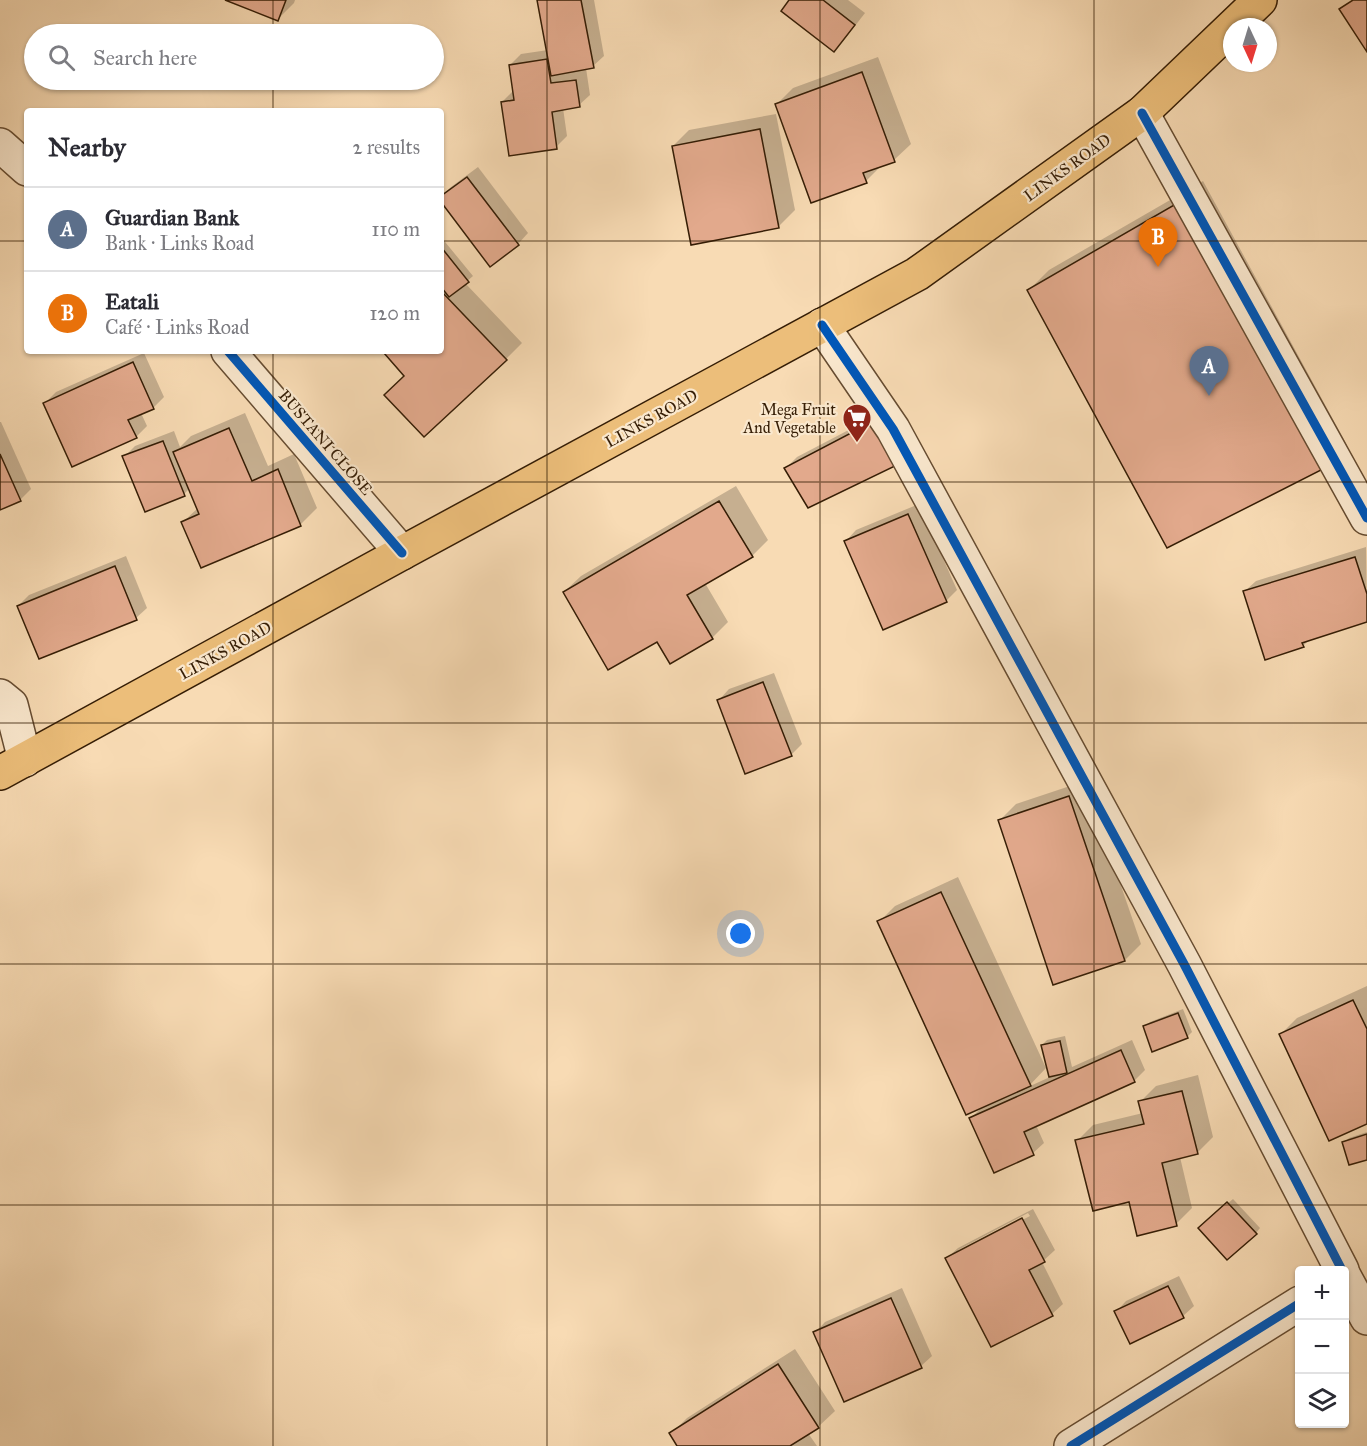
<!DOCTYPE html>
<html lang="en">
<head>
<meta charset="utf-8">
<style>
	:root { --surface:#fff; --page:#f7f7f7; --text:#2b2b33; --muted:#7c7c81; --line:#e1e1e2; --accent:#7c3aed }
	body { margin:0; font-family:"IM FELL Great Primer",serif; background:var(--page); color:var(--text) }
	.controls { position:absolute; right:18px; bottom:18px; display:grid; overflow:hidden; border-radius:6px; box-shadow:0 2px 4px #0004 }
	.controls button { width:54px; height:54px; display:grid; place-items:center; padding:0; border:0; border-bottom:2px solid var(--line); background:var(--surface); color:var(--text); font:30px sans-serif }
	.compass { position:absolute; left:1223px; top:18px; width:54px; height:54px; border-radius:50%; background:var(--surface); box-shadow:0 2px 4px #0004; rotate:176deg }
	.you { position:absolute; left:741px; top:934px; width:21px; height:21px; margin:-15px; border:4px solid #fff; border-radius:50%; background:#1a73e8; box-shadow:0 0 0 9px #1a73e833 }
	.badge { display:grid; place-items:center; width:39px; height:39px; border-radius:50%; background:var(--accent); color:#fff; font-size:20px; font-weight:700 }
	.pin { position:absolute; translate:-50% -50px; filter:drop-shadow(0 2px 3px #0008) }
	.pin::after { content:''; position:absolute; top:32px; width:21px; height:18px; background:inherit; clip-path:polygon(0 0,100% 0,50% 100%) }
	.list { margin:0; padding:0; list-style:none }
	h2 { display:flex; justify-content:space-between; align-items:center; height:78px; margin:0; padding:0 24px; font-size:26px }
	h2 small { font-size:20px; font-weight:400; color:var(--muted) }
	.list li { display:grid; grid-template-columns:39px 1fr auto; gap:18px; align-items:center; box-sizing:border-box; height:84px; padding:0 24px; border-top:2px solid var(--line) }
	.list b { display:block; font-size:22px; white-space:nowrap }
	.list p { margin:0; font-size:20px; white-space:nowrap; color:var(--muted) }
	.list em { font-size:20px; font-style:normal; color:var(--muted) }
	.icon { flex:none; width:33px; height:33px; fill:none; stroke:currentColor; stroke-width:2; stroke-linecap:round; stroke-linejoin:round }
	.map { position:relative; flex:none; width:1367px; height:1446px; overflow:hidden }
	.search { position:absolute; background:var(--surface); box-shadow:0 2px 4px #0004; left:24px; top:24px; width:420px; height:66px; display:flex; align-items:center; gap:15px; box-sizing:border-box; padding:0 21px; border-radius:33px; color:var(--muted); font-size:22px }
	.panel { position:absolute; background:var(--surface); box-shadow:0 2px 4px #0004; left:24px; top:108px; width:420px; height:246px; border-radius:6px }
	.map>svg:first-child { display:block }
</style>
</head>
<body>
<div class="map">
<svg width="1367" height="1446" viewBox="0 0 1367 1446">
	<rect width="100%" height="100%" fill="#f8dbb4"/>
	<filter id="stains"><feTurbulence type="fractalNoise" baseFrequency=".00333" numOctaves="4"/><feColorMatrix values="0 0 0 0 .2 0 0 0 0 .09 0 0 0 0 .02 0 0 0 .5 -.17"/></filter>
	<radialGradient id="worn" r=".72"><stop offset=".6" stop-color="#630" stop-opacity="0"/><stop offset="1" stop-color="#630" stop-opacity=".3"/></radialGradient>
	<g fill="#0003" fill-rule="evenodd">
		<polygon points="229,0 295,0 294,3 278,19"/>
		<polygon points="539,0 594,0 604,56 593,66 586,68 590,95 579,105 563,108 567,136 556,147 502,102 513,91 510,65 521,54 548,50"/>
		<polygon points="791,0 848,0 865,13 844,40 834,50"/>
		<polygon points="878,57 911,144 894,160 883,164 866,181 777,104 793,88"/>
		<polygon points="776,114 795,210 779,226 693,243 673,146 689,130"/>
		<polygon points="478,167 528,233 518,244 441,199 441,197 451,187"/>
		<polygon points="1203,181 1347,445 1326,466 1029,290 1049,270"/>
		<polygon points="441,237 473,276 465,283 522,343 506,359 406,375 388,351 441,351"/>
		<polygon points="144,353 164,397 153,408 141,413 147,426 136,437 45,403 56,392"/>
		<polygon points="883,412 905,454 786,468 797,457"/>
		<polygon points="245,413 268,466 294,454 317,508 301,524 202,566 183,522 198,508 190,488 184,494 124,457 135,446 174,431 180,447 191,436"/>
		<polygon points="0,422 1,422 31,489 20,500 0,508"/>
		<polygon points="736,486 768,540 752,556 705,583 728,622 712,638 657,640 564,592 581,576"/>
		<polygon points="919,504 957,590 946,601 846,541 856,530"/>
		<polygon points="1366,547 1367,621 1311,638 1303,646 1245,591 1256,581"/>
		<polygon points="126,556 147,608 136,618 40,657 18,606 29,595"/>
		<polygon points="774,673 802,744 791,755 719,700 729,689"/>
		<polygon points="1085,781 1141,944 1125,960 1054,983 1000,820 1016,804"/>
		<polygon points="958,877 1046,1068 1028,1087 1050,1077 1042,1045 1047,1040 1065,1036 1072,1067 1132,1040 1145,1070 1134,1081 1036,1125 1044,1143 1033,1153 970,1119 983,1106 879,922 895,906"/>
		<polygon points="1367,986 1367,1122 1281,1034 1297,1018"/>
		<polygon points="1183,1009 1192,1032 1187,1037 1145,1027 1150,1022"/>
		<polygon points="1198,1075 1213,1137 1197,1153 1180,1157 1192,1208 1176,1224 1130,1200 1077,1141 1093,1125 1143,1113 1140,1102 1156,1086"/>
		<polygon points="1367,1132 1367,1158 1344,1143 1349,1138"/>
		<polygon points="1233,1199 1260,1228 1256,1233 1205,1223"/>
		<path d="M1033,1209l22,41 -13,12 21,42 -11,10 -60,31 -45,-87 11,-10zM1028,1213l2,3 -72,37v-3z"/>
		<polygon points="1179,1276 1194,1306 1183,1316 1116,1312 1126,1301"/>
		<polygon points="902,1288 932,1356 921,1366 845,1400 815,1333 825,1322"/>
		<polygon points="795,1349 835,1411 818,1427 808,1433 817,1446 679,1446 671,1434 687,1418"/>
	</g>
	<g fill="#e2a98c" stroke="#351d05" stroke-width="1.5">
		<polygon points="225,0 286,0 278,21"/>
		<polygon points="537,0 581,0 594,68 551,76"/>
		<polygon points="789,0 823,0 855,25 834,52 781,11"/>
		<polygon points="1353,0 1367,0 1367,52 1339,9"/>
		<polygon points="547,59 551,83 576,80 580,107 552,112 557,149 509,156 501,102 514,100 509,65"/>
		<polygon points="862,72 895,162 863,173 867,183 811,203 775,104"/>
		<polygon points="760,129 779,228 691,245 672,146"/>
		<polygon points="467,177 519,245 490,267 441,202 441,196"/>
		<polygon points="1181,201 1327,467 1167,548 1027,290"/>
		<polygon points="441,247 469,282 449,297 441,287"/>
		<polygon points="441,291 507,360 424,437 384,395 404,376 384,353 386,351 441,351"/>
		<polygon points="133,362 154,409 128,420 137,438 72,467 43,403"/>
		<polygon points="872,422 895,466 808,508 784,468"/>
		<polygon points="229,428 252,481 278,469 301,526 201,568 181,522 199,514 173,452"/>
		<polygon points="163,441 185,496 145,512 122,456"/>
		<polygon points="0,454 21,501 0,510"/>
		<polygon points="719,501 753,557 687,595 713,639 670,664 657,642 608,670 563,592"/>
		<polygon points="908,514 947,602 883,630 844,541"/>
		<polygon points="1355,557 1367,594 1367,622 1302,643 1304,647 1265,660 1243,591"/>
		<polygon points="115,566 137,620 39,659 17,606"/>
		<polygon points="763,682 792,756 745,774 717,700"/>
		<polygon points="1069,796 1125,961 1053,985 998,820"/>
		<polygon points="941,892 1031,1086 966,1115 877,921"/>
		<polygon points="1353,1000 1367,1029 1367,1124 1329,1141 1279,1034"/>
		<polygon points="1178,1013 1188,1038 1152,1052 1143,1026"/>
		<polygon points="1060,1041 1067,1073 1049,1077 1041,1045"/>
		<polygon points="1121,1050 1135,1082 1024,1132 1034,1155 994,1173 969,1118"/>
		<polygon points="1182,1091 1198,1154 1162,1163 1177,1226 1137,1236 1129,1202 1093,1211 1075,1140 1144,1124 1138,1101"/>
		<polygon points="1367,1134 1367,1160 1349,1165 1342,1142"/>
		<polygon points="1227,1202 1257,1234 1227,1260 1198,1228"/>
		<polygon points="1022,1218 1045,1262 1029,1270 1053,1316 991,1347 945,1258"/>
		<polygon points="1168,1286 1184,1318 1130,1344 1114,1311"/>
		<polygon points="891,1298 922,1368 844,1402 813,1332"/>
		<polygon points="778,1364 819,1428 790,1446 677,1446 669,1433"/>
	</g>
	<g fill="none" stroke-linecap="round" stroke-linejoin="round">
		<g stroke="#664c31" stroke-width="36">
			<g id="minor">
				<polyline points="1142,113 1367,518"/>
				<polyline points="0,145 27,169"/>
				<polyline points="822,325 893,429 1184,964 1342,1270"/>
				<polyline points="228,351 402,553"/>
				<polyline points="0,696 11,705 25,760"/>
				<polyline points="1344,1276 1367,1318"/>
				<polyline points="1071,1446 1300,1303"/>
			</g>
		</g>
		<g stroke="#351d05" stroke-width="36">
			<polyline id="major" points="0,773 402,553 917,274 1142,113 1260,0"/>
		</g>
		<use href="#minor" stroke="#fae8ce" stroke-width="33"/>
		<use href="#major" stroke="#ecbe7a" stroke-width="33"/>
		<g stroke="#fae8ce" stroke-width="13">
			<g id="cycleway">
				<polyline points="1142,113 1367,518"/>
				<polyline points="822,325 893,429 1184,964 1342,1270"/>
				<polyline points="228,351 402,553"/>
				<polyline points="1071,1446 1300,1303"/>
			</g>
		</g>
		<use href="#cycleway" stroke="#0057b8" stroke-width="9"/>
	</g>
	<path fill="none" stroke="#351d05" stroke-width="1.5" stroke-opacity="0.55" d="M273,0v34M547,0v1446M820,0v1446M1094,0v1446M273,80v31M0,241h27M441,241h926M273,351v1095M0,482h1367M0,723h1367M0,964h1367M0,1205h1367"/>
	<defs>
		<g id="supermarket-pin" transform="scale(1.5)"><path d="M0 17L-7.5 6A9.5 9.5 0 1 1 7.5 6Z" fill="#8f2418" stroke="#fae8ce"/><path d="M-6-5.5h2.5l.6 2H6L4.5 2H-2.5L-4.4-4H-6ZM-1.5 3.2a1.3 1.3 0 1 0 .1 0ZM3 3.2a1.3 1.3 0 1 0 .1 0Z" fill="#fff"/></g>
	</defs>
	<g fill-rule="evenodd">
		<use href="#supermarket-pin" x="857" y="418"/>
	</g>
	<g text-anchor="middle" stroke-width="4.5" stroke-linejoin="round" paint-order="stroke">
		<g font-size="16" fill="#351d05" stroke="#fae8ce">
			<text transform="translate(1067 167) rotate(-36)" y="6">LINKS ROAD</text>
			<text transform="translate(651 418) rotate(-29)" y="6">LINKS ROAD</text>
			<text transform="translate(326 442) rotate(49)" y="6">BUSTANI CLOSE</text>
			<text transform="translate(225 650) rotate(-29)" y="6">LINKS ROAD</text>
		</g>
		<g font-size="16" fill="#351d05" stroke="#fae8ce" text-anchor="end">
			<text x="836" y="415">Mega Fruit<tspan x="836" dy="18">And Vegetable</tspan></text>
		</g>
	</g>
	<rect width="100%" height="100%" filter="url(#stains)"/>
	<rect width="100%" height="100%" fill="url(#worn)"/>
</svg>
<div class="controls">
<button>+</button>
<button>−</button>
<button><svg class="icon" aria-label="layers" viewBox="0 0 24 24"><path d="M12 4l9 5-9 5-9-5zM3 14l9 5 9-5"/></svg></button>
</div>
<svg class="compass" viewBox="-18 -18 36 36"><path d="M0-13l5 13h-10z" fill="#e53935"/><path d="M0 13l5-13h-10z" fill="#7c7c81"/></svg>
<div class="you"></div>
<div class="pin badge" style="left:1209px;top:396px;background:#5c6f8a">A</div>
<div class="pin badge" style="left:1158px;top:267px;background:#e8710a">B</div>
<div class="search"><svg class="icon" aria-label="search" viewBox="0 0 24 24"><circle cx="10" cy="10" r="6"/><path d="M15 15l6 6"/></svg>Search here</div>
<section class="panel">
<h2>Nearby<small>2 results</small></h2>
<ul class="list">
<li><span class="badge" style="background:#5c6f8a">A</span><div><b>Guardian Bank</b><p>Bank · Links Road</p></div><em>110 m</em></li>
<li><span class="badge" style="background:#e8710a">B</span><div><b>Eatali</b><p>Café · Links Road</p></div><em>120 m</em></li>
</ul>
</section>
</div>
</body>
</html>
